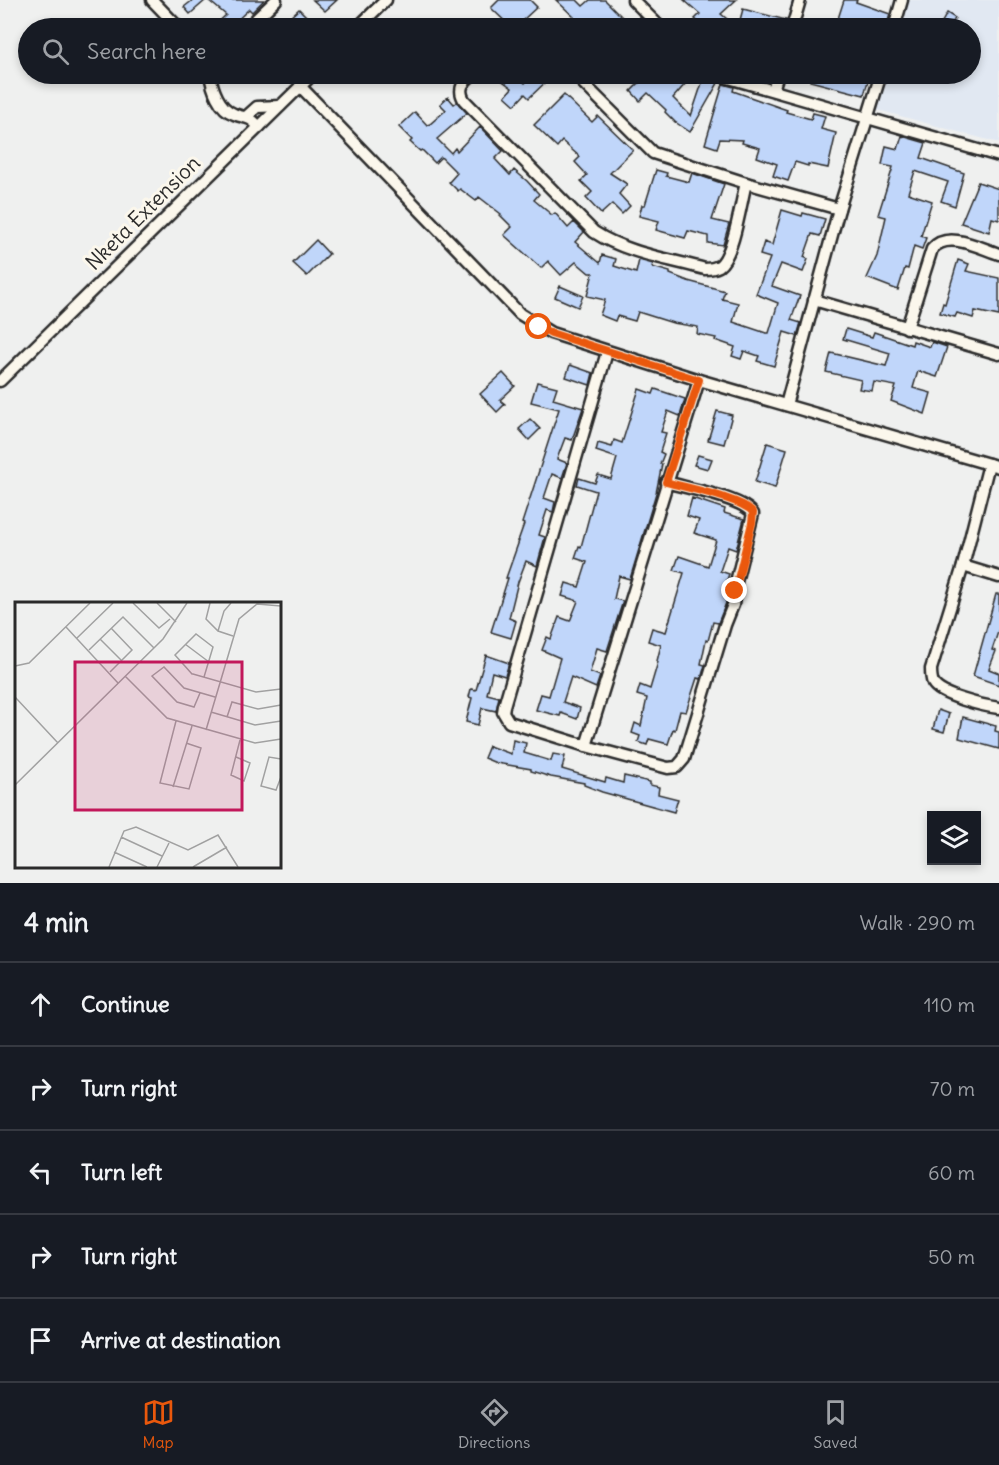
<!DOCTYPE html>
<html lang="en">
<head>
<meta charset="utf-8">
<style>
	:root { --surface:#171b24; --page:#20242c; --text:#f1f3f6; --muted:#9ea1a6; --line:#363941; --accent:#ea580c }
	body { margin:0; font-family:Delius,sans-serif; background:var(--page); color:var(--text) }
	.controls { position:absolute; right:18px; bottom:18px; display:grid; overflow:hidden; border-radius:0px; box-shadow:0 3px 9px #0003 }
	.controls button { width:54px; height:54px; display:grid; place-items:center; padding:0; border:0; border-bottom:2px solid var(--line); background:var(--surface); color:var(--text); font:30px sans-serif }
	.stop { position:absolute; width:18px; height:18px; margin:-14px; border:4px solid #ea580c; border-radius:50%; background:#fff }
	.stop.end { background:#ea580c; border-color:#fff; box-shadow:0 2px 6px #0008 }
	.list { margin:0; padding:0; list-style:none }
	h2 { display:flex; justify-content:space-between; align-items:center; height:78px; margin:0; padding:0 24px; font-size:26px }
	h2 small { font-size:20px; font-weight:400; color:var(--muted) }
	.list li { display:grid; grid-template-columns:39px 1fr auto; gap:18px; align-items:center; box-sizing:border-box; height:84px; padding:0 24px; border-top:2px solid var(--line) }
	.list b { display:block; font-size:22px; white-space:nowrap }
	.list em { font-size:20px; font-style:normal; color:var(--muted) }
	.icon { flex:none; width:33px; height:33px; fill:none; stroke:currentColor; stroke-width:2; stroke-linecap:round; stroke-linejoin:round }
	.map { position:relative; flex:none; width:999px; height:883px; overflow:hidden }
	.search { position:absolute; background:var(--surface); box-shadow:0 3px 9px #0003; left:18px; right:18px; top:18px; height:66px; display:flex; align-items:center; gap:15px; box-sizing:border-box; padding:0 21px; border-radius:33px; color:var(--muted); font-size:22px }
	.sheet { height:498px; background:var(--surface) }
	nav { display:flex; justify-content:space-around; align-items:center; box-sizing:border-box; height:84px; border-top:2px solid var(--line); background:var(--surface); font-size:16px; color:var(--muted) }
	nav a { display:grid; justify-items:center; gap:3px }
	nav .on { color:var(--accent) }
	.map>svg:first-child { display:block }
</style>
</head>
<body>
<div class="map">
<svg width="999" height="883" viewBox="0 0 999 883">
	<rect width="100%" height="100%" fill="#eff0ef"/>
	<filter id="ink" filterUnits="userSpaceOnUse"><feTurbulence type="fractalNoise" baseFrequency=".0167" numOctaves="2"/><feDisplacementMap in="SourceGraphic" scale="12" xChannelSelector="R" yChannelSelector="G"/><feConvolveMatrix kernelMatrix="1 2 1 2 8 2 1 2 1" color-interpolation-filters="sRGB"/></filter>
	<g filter="url(#ink)">
		<polygon fill="#e1e8f2" points="905,0 999,0 999,143 871,108 882,74 970,74 970,28 896,28"/>
		<g fill="#c0d6fa" stroke="#2b2b2b" stroke-width="1.5">
			<polygon points="193,0 206,0 190,14 184,7"/>
			<polygon points="208,0 264,0 252,12 249,9 229,28 212,28 226,15"/>
			<polygon points="313,0 337,0 325,11"/>
			<polygon points="499,0 530,0 537,7 523,20 525,22 518,28 512,28 491,8"/>
			<polygon points="556,0 577,0 583,6 590,0 605,0 633,28 562,28 574,17"/>
			<polygon points="684,0 736,0 721,14 732,23 727,28 717,28 708,21 703,26 695,19 700,14"/>
			<polygon points="844,0 857,0 856,2 890,14 887,25 875,21 872,28 835,28"/>
			<polygon points="299,9 313,23 306,28 299,28 289,18"/>
			<polygon points="743,9 786,20 785,28 766,28 740,20"/>
			<polygon points="947,13 955,18 950,28 941,24"/>
			<polygon points="504,74 514,74 525,83 535,74 554,74 529,98 525,94 515,105 505,96 512,88 500,79"/>
			<polygon points="628,74 694,74 673,98 691,116 704,77 718,83 690,132 675,122 665,112 666,110 648,93 640,101 631,91 639,83"/>
			<polygon points="812,74 870,74 864,95 810,81"/>
			<polygon points="723,84 734,87 733,91 787,110 786,112 811,119 813,113 825,116 821,129 836,133 828,168 808,164 808,166 795,162 788,181 773,176 777,164 757,157 760,148 742,143 743,140 720,139 717,148 705,144"/>
			<polygon points="564,95 592,122 598,116 633,150 610,173 627,184 619,194 630,206 622,214 612,204 601,214 586,198 592,192 581,181 587,175 575,162 580,157 562,141 557,147 534,125"/>
			<polygon points="448,97 454,104 457,102 467,113 437,139 451,153 455,148 457,151 480,127 503,151 495,159 510,175 514,170 527,181 539,194 534,200 552,215 555,213 568,228 574,222 584,232 575,242 600,263 602,255 616,259 614,266 636,273 639,260 653,264 652,267 670,272 670,274 688,281 725,291 722,299 738,303 733,322 766,333 769,333 778,303 756,294 770,258 760,255 764,242 772,245 782,210 802,216 803,213 825,219 820,236 812,234 804,257 808,259 803,272 781,264 772,286 800,296 791,320 801,323 797,336 784,332 774,366 757,361 759,356 744,351 741,359 732,356 735,347 715,340 716,338 697,334 698,327 673,323 638,312 635,321 617,316 615,321 600,315 605,300 587,296 593,273 589,273 576,262 561,275 548,261 541,268 504,235 512,227 500,215 501,214 479,197 476,201 460,189 458,191 449,182 457,173 441,157 435,163 422,150 420,151 410,142 412,140 399,127 415,112 427,125 430,124 446,110 440,104"/>
			<polygon points="902,136 926,143 921,158 964,173 955,206 941,201 948,182 915,171 908,193 932,201 921,236 926,238 922,249 914,246 908,269 905,268 898,290 867,278 877,256 886,217 878,215 893,167 882,165 886,146 898,149"/>
			<polygon points="656,170 667,173 666,176 689,182 692,173 724,184 712,220 729,224 723,245 708,243 708,236 688,231 685,238 656,230 659,221 639,216 642,205 645,205"/>
			<polygon points="978,182 999,189 999,220 992,218 989,232 961,223"/>
			<polygon points="316,240 329,254 307,276 293,263"/>
			<polygon points="958,260 969,264 966,271 999,278 999,316 975,311 973,318 957,313 955,317 940,313 943,303 945,304"/>
			<polygon points="560,286 583,296 578,307 555,297"/>
			<polygon points="846,329 872,337 874,332 912,345 913,341 930,347 932,342 947,347 937,377 918,371 913,388 931,393 925,414 891,401 896,386 874,382 872,391 859,389 861,380 826,372 831,353 886,366 890,353 843,339"/>
			<polygon points="570,365 593,373 590,385 566,377"/>
			<polygon points="503,373 515,386 500,400 505,404 497,412 480,394"/>
			<polygon points="537,382 557,387 553,399 583,408 572,440 565,438 557,459 567,463 562,478 552,474 544,498 555,502 553,512 547,510 539,535 545,537 537,566 526,561 518,582 509,618 516,621 511,638 491,632 508,578 506,578 519,541 518,541 524,524 522,523 559,409 531,402"/>
			<polygon points="639,389 653,394 655,389 685,399 680,416 668,411 661,432 666,433 660,452 664,454 660,464 662,464 656,493 630,579 619,576 614,599 623,601 607,651 597,648 590,672 600,676 596,688 571,677 563,702 580,708 577,719 561,713 560,716 536,710 541,694 549,696 560,658 542,650 547,637 551,639 559,617 570,621 578,601 562,596 566,583 579,587 587,562 575,558 579,546 581,547 596,491 577,485 579,478 595,483 598,475 611,479 617,458 596,451 598,443 612,447 614,440 622,443"/>
			<polygon points="717,411 732,415 724,444 708,440"/>
			<polygon points="530,419 540,429 529,440 519,429"/>
			<polygon points="767,443 787,449 775,488 755,482"/>
			<polygon points="698,455 712,459 708,469 694,465"/>
			<polygon points="692,498 725,509 724,513 744,519 736,550 728,547 720,571 729,574 723,591 727,592 726,603 718,623 713,622 708,641 706,640 701,664 705,665 701,679 697,678 686,712 680,711 675,730 673,729 668,744 649,739 647,745 638,742 640,736 632,733 635,723 641,726 647,698 637,695 640,685 650,689 658,662 657,661 661,645 648,641 652,628 666,632 684,573 674,570 679,556 708,566 716,540 694,533 699,520 687,516"/>
			<polygon points="996,594 999,594 999,629 992,650 996,651 989,669 999,673 999,685 973,676"/>
			<polygon points="486,655 509,663 505,676 492,672 487,694 499,697 496,711 482,708 478,725 466,722 472,698 469,697 471,689 476,690"/>
			<polygon points="938,710 949,714 944,732 933,729"/>
			<polygon points="963,717 996,726 995,731 999,732 999,749 959,738"/>
			<polygon points="513,740 526,743 524,753 551,761 553,754 565,756 562,769 605,782 606,778 623,783 624,776 650,782 650,785 659,787 658,794 678,799 674,812 602,792 584,785 584,783 551,777 531,771 531,769 496,763 484,758 489,746 511,754"/>
		</g>
		<g fill="none" stroke-linecap="round" stroke-linejoin="round">
			<g stroke="#2b2b2b" stroke-width="15">
				<g id="minor">
					<polyline points="152,0 179,28"/>
					<polyline points="633,0 661,28"/>
					<polyline points="247,28 276,0"/>
					<polyline points="357,28 386,0"/>
					<polyline points="792,28 800,0"/>
					<polyline points="894,28 902,0"/>
					<path d="M210,74c2,14 9,35 24,40 12,5 15,1 25,13"/>
					<path d="M473,74c-9,7 -16,14 -9,26l130,132c32,21 75,27 111,37 5,0 10,-1 14,-3 15,-11 22,-65 27,-83"/>
					<polyline points="574,74 653,153 746,183 839,209"/>
					<polyline points="715,74 999,156"/>
					<polyline points="300,86 520,314 551,333 699,380 999,467"/>
					<polyline points="773,90 778,74"/>
					<polyline points="247,116 257,107 280,106"/>
					<polyline points="814,300 999,354"/>
					<path d="M907,328l25,-79c15,-19 48,-1 67,5"/>
					<path d="M607,352l-103,354 -1,6 6,10 77,24 82,22 9,-1 7,-8 41,-134 8,-20 3,-23 17,-68c-9,-16 -67,-26 -87,-32"/>
					<polyline points="0,381 313,74"/>
					<polyline points="786,405 839,209 881,74"/>
					<path d="M989,464l-26,102 -32,103c0,4 0,9 2,14 7,13 51,23 66,25"/>
					<polyline points="963,566 999,577"/>
					<polyline points="586,746 699,380"/>
				</g>
			</g>
			<use href="#minor" stroke="#fbf7ec" stroke-width="10"/>
		</g>
	</g>
	<g fill="none" stroke-linecap="round" stroke-linejoin="round" filter="url(#ink)">
		<path stroke="#ea580c" stroke-width="8" d="M539,327l12,6 148,47 -33,102c20,6 74,16 87,30l-1,11 -17,68"/>
	</g>
	<g text-anchor="middle" stroke-width="6" stroke-linejoin="round" paint-order="stroke">
		<g font-size="21" fill="#2b2b2b" stroke="#fbf7ec">
			<text transform="translate(143 213) rotate(-45)" y="7">Nketa Extension</text>
		</g>
	</g>
	<g transform="translate(15 602)">
		<rect width="266" height="266" fill="#eff0ef"/>
		<path fill="none" stroke="#a1a1a1" stroke-width="1.5" d="M118,1l26,25 11,-9M142,1l19,19M195,1l-4,16 12,12 15,5M51,25l52,56M203,29l6,-20 7,-8M62,36l36,-35M85,37l22,22M170,42l24,18M74,48l34,-33 31,31M0,64l14,-3 61,-60M95,70l22,-22 -21,-22M110,74l42,42 88,25 26,-4M189,75l9,-30 -17,-13 -21,21 17,19h1l63,18 25,-3M185,91l-6,14 -17,-5 -25,-26 12,-9 20,21 31,9M0,95l43,46M196,110l44,13 26,-4M212,115l5,-15 26,7 23,-4M161,119l-16,62 29,6 12,-41 -15,-5M191,128l33,-111 18,-15 24,2M221,155l14,6 -6,18 -13,-6 9,-35M266,157l-12,-2 -8,29 15,4 5,-13M0,183l148,-146 24,-36M158,185l19,-61M106,235l41,19M99,250l33,15M94,265l15,-36 12,-4 52,23 30,-15 20,32M142,265l12,-24M178,265l34,-20"/>
		<path fill="#c2185b" fill-opacity="0.15" stroke="#c2185b" stroke-width="3" d="M60,60h167v148h-167z"/>
		<rect width="266" height="266" fill="none" stroke="#2b2b2b" stroke-width="3"/>
	</g>
</svg>
<div class="controls">
<button><svg class="icon" aria-label="layers" viewBox="0 0 24 24"><path d="M12 4l9 5-9 5-9-5zM3 14l9 5 9-5"/></svg></button>
</div>
<div class="stop" style="left:539px;top:327px"></div>
<div class="stop end" style="left:735px;top:591px"></div>
<div class="search"><svg class="icon" aria-label="search" viewBox="0 0 24 24"><circle cx="10" cy="10" r="6"/><path d="M15 15l6 6"/></svg>Search here</div>
</div>
<section class="sheet">
<h2>4 min<small>Walk · 290 m</small></h2>
<ul class="list">
<li><svg class="icon" aria-label="ahead" viewBox="0 0 24 24"><path d="M12 20V5M6 11l6-6 6 6"/></svg><div><b>Continue</b></div><em>110 m</em></li>
<li><svg class="icon" aria-label="right" viewBox="0 0 24 24"><path d="M7 20v-9h11M14 6l5 5-5 5"/></svg><div><b>Turn right</b></div><em>70 m</em></li>
<li><svg class="icon" aria-label="left" viewBox="0 0 24 24"><path d="M17 20v-9H6M10 6l-5 5 5 5"/></svg><div><b>Turn left</b></div><em>60 m</em></li>
<li><svg class="icon" aria-label="right" viewBox="0 0 24 24"><path d="M7 20v-9h11M14 6l5 5-5 5"/></svg><div><b>Turn right</b></div><em>50 m</em></li>
<li><svg class="icon" aria-label="arrive" viewBox="0 0 24 24"><path d="M6 21V4h12l-3 4 3 4H6"/></svg><div><b>Arrive at destination</b></div></li>
</ul>
</section>
<nav>
<a class="on"><svg class="icon" aria-label="map" viewBox="0 0 24 24"><path d="M3 6l6-2 6 2 6-2v14l-6 2-6-2-6 2zM9 4v14M15 6v14"/></svg>Map</a>
<a><svg class="icon" aria-label="directions" viewBox="0 0 24 24"><path d="M12 3l9 9-9 9-9-9zM9 14v-3h6M13 9l2 2-2 2"/></svg>Directions</a>
<a><svg class="icon" aria-label="saved" viewBox="0 0 24 24"><path d="M7 4h10v16l-5-4-5 4z"/></svg>Saved</a>
</nav>
</body>
</html>
